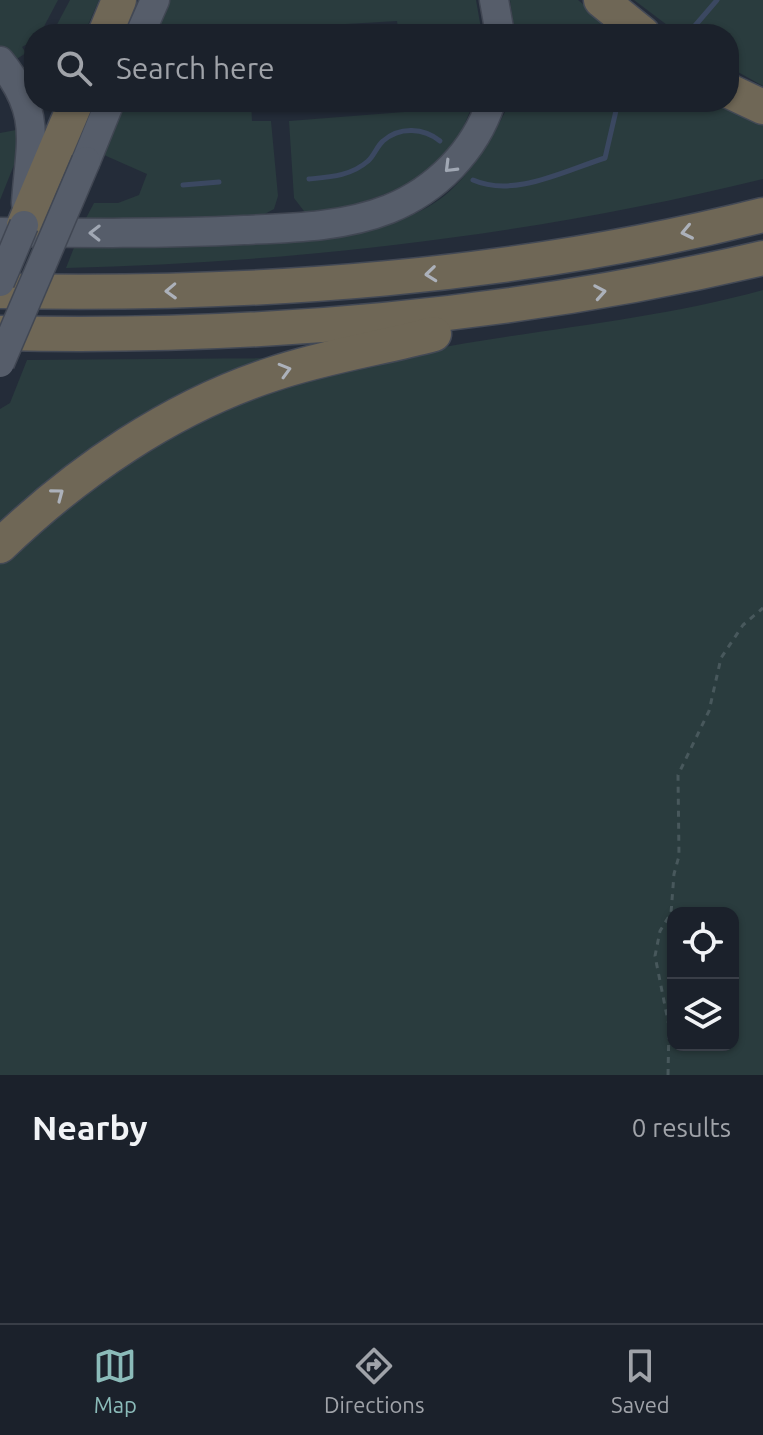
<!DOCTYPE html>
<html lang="en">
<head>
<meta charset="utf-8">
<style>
	:root { --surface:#1b212b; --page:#242933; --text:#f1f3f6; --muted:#a0a3a9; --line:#393e47; --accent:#8bbbb9 }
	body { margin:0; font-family:Ubuntu,sans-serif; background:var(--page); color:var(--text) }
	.controls { position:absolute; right:24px; bottom:24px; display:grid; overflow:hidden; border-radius:16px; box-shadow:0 2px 6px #0004 }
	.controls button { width:72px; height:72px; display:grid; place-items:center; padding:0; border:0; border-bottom:2px solid var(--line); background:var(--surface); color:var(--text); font:40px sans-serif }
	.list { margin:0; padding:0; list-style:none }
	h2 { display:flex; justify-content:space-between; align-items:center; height:104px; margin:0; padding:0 32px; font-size:34px }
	h2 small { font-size:26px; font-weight:400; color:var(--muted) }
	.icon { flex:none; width:44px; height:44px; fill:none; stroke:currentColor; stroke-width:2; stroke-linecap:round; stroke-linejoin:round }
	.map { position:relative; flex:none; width:763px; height:1075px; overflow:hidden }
	.search { position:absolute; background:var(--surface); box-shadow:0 2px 6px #0004; left:24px; right:24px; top:24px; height:88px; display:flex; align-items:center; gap:20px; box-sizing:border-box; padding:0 28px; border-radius:32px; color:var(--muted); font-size:30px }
	.sheet { height:248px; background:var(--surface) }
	nav { display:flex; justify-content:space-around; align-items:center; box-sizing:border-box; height:112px; border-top:2px solid var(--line); background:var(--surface); font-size:22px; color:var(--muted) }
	nav a { display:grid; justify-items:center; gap:4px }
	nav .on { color:var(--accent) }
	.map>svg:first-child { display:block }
</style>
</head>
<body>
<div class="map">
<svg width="763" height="1075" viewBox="0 0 763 1075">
	<rect width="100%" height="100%" fill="#242c39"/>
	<g fill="#2a3c3e" fill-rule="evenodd">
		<polygon points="0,0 58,0 40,34 34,34 34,40 22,47 26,53 15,60 0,46"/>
		<polygon points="70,0 99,0 84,34 52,34"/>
		<polygon points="170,0 476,0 482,34 399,34 397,21 247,30 247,34 155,34"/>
		<polygon points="510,0 578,0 619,34 515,34"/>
		<polygon points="634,0 763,0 763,86 729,67 729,34 679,34"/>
		<polygon points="126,102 251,102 252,121 271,121 278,196 274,209 261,216 85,220 94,203 118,203 139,195 147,174 104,155"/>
		<path d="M404,102h70c-6,13 -11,28 -19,40 -31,47 -96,63 -148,73l-13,-17 -5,-77 115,-9z"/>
		<path d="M510,102h209l44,19v58c-228,56 -462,83 -697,89l9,-23c96,-1 308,14 378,-57 25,-24 42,-55 57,-86z"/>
		<polygon points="16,130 16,160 0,200 0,133"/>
		<path d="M763,290v785h-763v-511c84,-70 160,-131 263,-172 22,-9 47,-14 70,-20 141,-40 289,-43 430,-82zM673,913h60v132h-60z"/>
		<polygon points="288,358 0,535 0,409 10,403 27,360"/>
	</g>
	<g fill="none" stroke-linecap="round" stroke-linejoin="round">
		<g stroke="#3b4861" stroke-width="5">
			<polyline points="693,28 717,0"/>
			<path d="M309,179c21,-2 42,-3 59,-18 6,-5 9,-15 15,-20 17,-15 41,-13 57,0"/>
			<path d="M473,180c41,18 91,-9 132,-22l13,-56"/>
			<polyline points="183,185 219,182"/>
		</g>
		<g stroke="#414753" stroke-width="31">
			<g id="major">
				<polyline points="494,0 500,34"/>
				<polyline points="140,34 155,0"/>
				<path d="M0,61c43,53 30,80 26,142"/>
				<polyline points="86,161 110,102"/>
				<path d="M0,232c82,1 163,2 244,-2 49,-2 100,-3 145,-21 47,-19 86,-58 102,-107"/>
			</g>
		</g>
		<g stroke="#434955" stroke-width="37">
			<g id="highway">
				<polyline points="601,0 643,34"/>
				<polyline points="105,34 119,0"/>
				<polyline points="729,91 763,107"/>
				<polyline points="24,225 76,102"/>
				<path d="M0,291c257,5 513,-13 763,-76"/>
				<path d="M0,333c258,6 512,-16 763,-75"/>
				<path d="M0,546c77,-74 171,-139 273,-172 53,-18 108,-26 161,-40"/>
			</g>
		</g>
		<polyline stroke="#48585c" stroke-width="3" stroke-dasharray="6 6" stroke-linecap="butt" points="668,1075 669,1026 655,956 660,931 671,913 674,874 679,856 678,775 709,711 721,658 743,625 763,608"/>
		<use href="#major" stroke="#565d6a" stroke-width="28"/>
		<use href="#highway" stroke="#6f6756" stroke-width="34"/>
		<g stroke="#414753" stroke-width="31" stroke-linecap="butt">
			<g id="major-bridge">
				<polyline points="0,282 24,225"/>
				<polyline points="0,363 86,161"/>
			</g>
		</g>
		<use href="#major-bridge" stroke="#565d6a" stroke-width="28"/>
	</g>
	<defs><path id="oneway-chevron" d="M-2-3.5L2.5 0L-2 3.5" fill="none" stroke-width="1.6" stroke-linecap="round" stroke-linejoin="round" transform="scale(2)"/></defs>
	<g stroke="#a0a7b3">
		<use href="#oneway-chevron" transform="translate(450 167) rotate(135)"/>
		<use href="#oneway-chevron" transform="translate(95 233) rotate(-179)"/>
	</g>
	<g stroke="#acb1ba">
		<use href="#oneway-chevron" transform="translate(687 232) rotate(168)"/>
		<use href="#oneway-chevron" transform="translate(431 274) rotate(174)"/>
		<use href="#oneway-chevron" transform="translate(171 291) rotate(178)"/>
		<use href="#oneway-chevron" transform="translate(600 292) rotate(-10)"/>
		<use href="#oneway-chevron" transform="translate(285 370) rotate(-16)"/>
		<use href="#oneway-chevron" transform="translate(58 494) rotate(-37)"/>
	</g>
</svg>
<div class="controls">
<button><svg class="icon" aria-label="locate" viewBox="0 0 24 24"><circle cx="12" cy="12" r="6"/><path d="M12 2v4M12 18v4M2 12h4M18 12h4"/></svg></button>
<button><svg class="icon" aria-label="layers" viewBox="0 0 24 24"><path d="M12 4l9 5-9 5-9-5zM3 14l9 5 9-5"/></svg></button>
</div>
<div class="search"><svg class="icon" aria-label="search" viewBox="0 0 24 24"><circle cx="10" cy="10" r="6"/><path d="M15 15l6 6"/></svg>Search here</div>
</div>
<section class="sheet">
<h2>Nearby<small>0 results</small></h2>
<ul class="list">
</ul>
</section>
<nav>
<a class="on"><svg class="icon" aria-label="map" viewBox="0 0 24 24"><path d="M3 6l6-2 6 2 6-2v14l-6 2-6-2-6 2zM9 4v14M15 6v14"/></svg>Map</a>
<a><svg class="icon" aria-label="directions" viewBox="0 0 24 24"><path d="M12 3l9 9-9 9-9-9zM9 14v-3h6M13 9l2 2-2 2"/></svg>Directions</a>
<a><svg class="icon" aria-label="saved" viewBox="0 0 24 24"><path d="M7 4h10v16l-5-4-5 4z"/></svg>Saved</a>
</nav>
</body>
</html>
